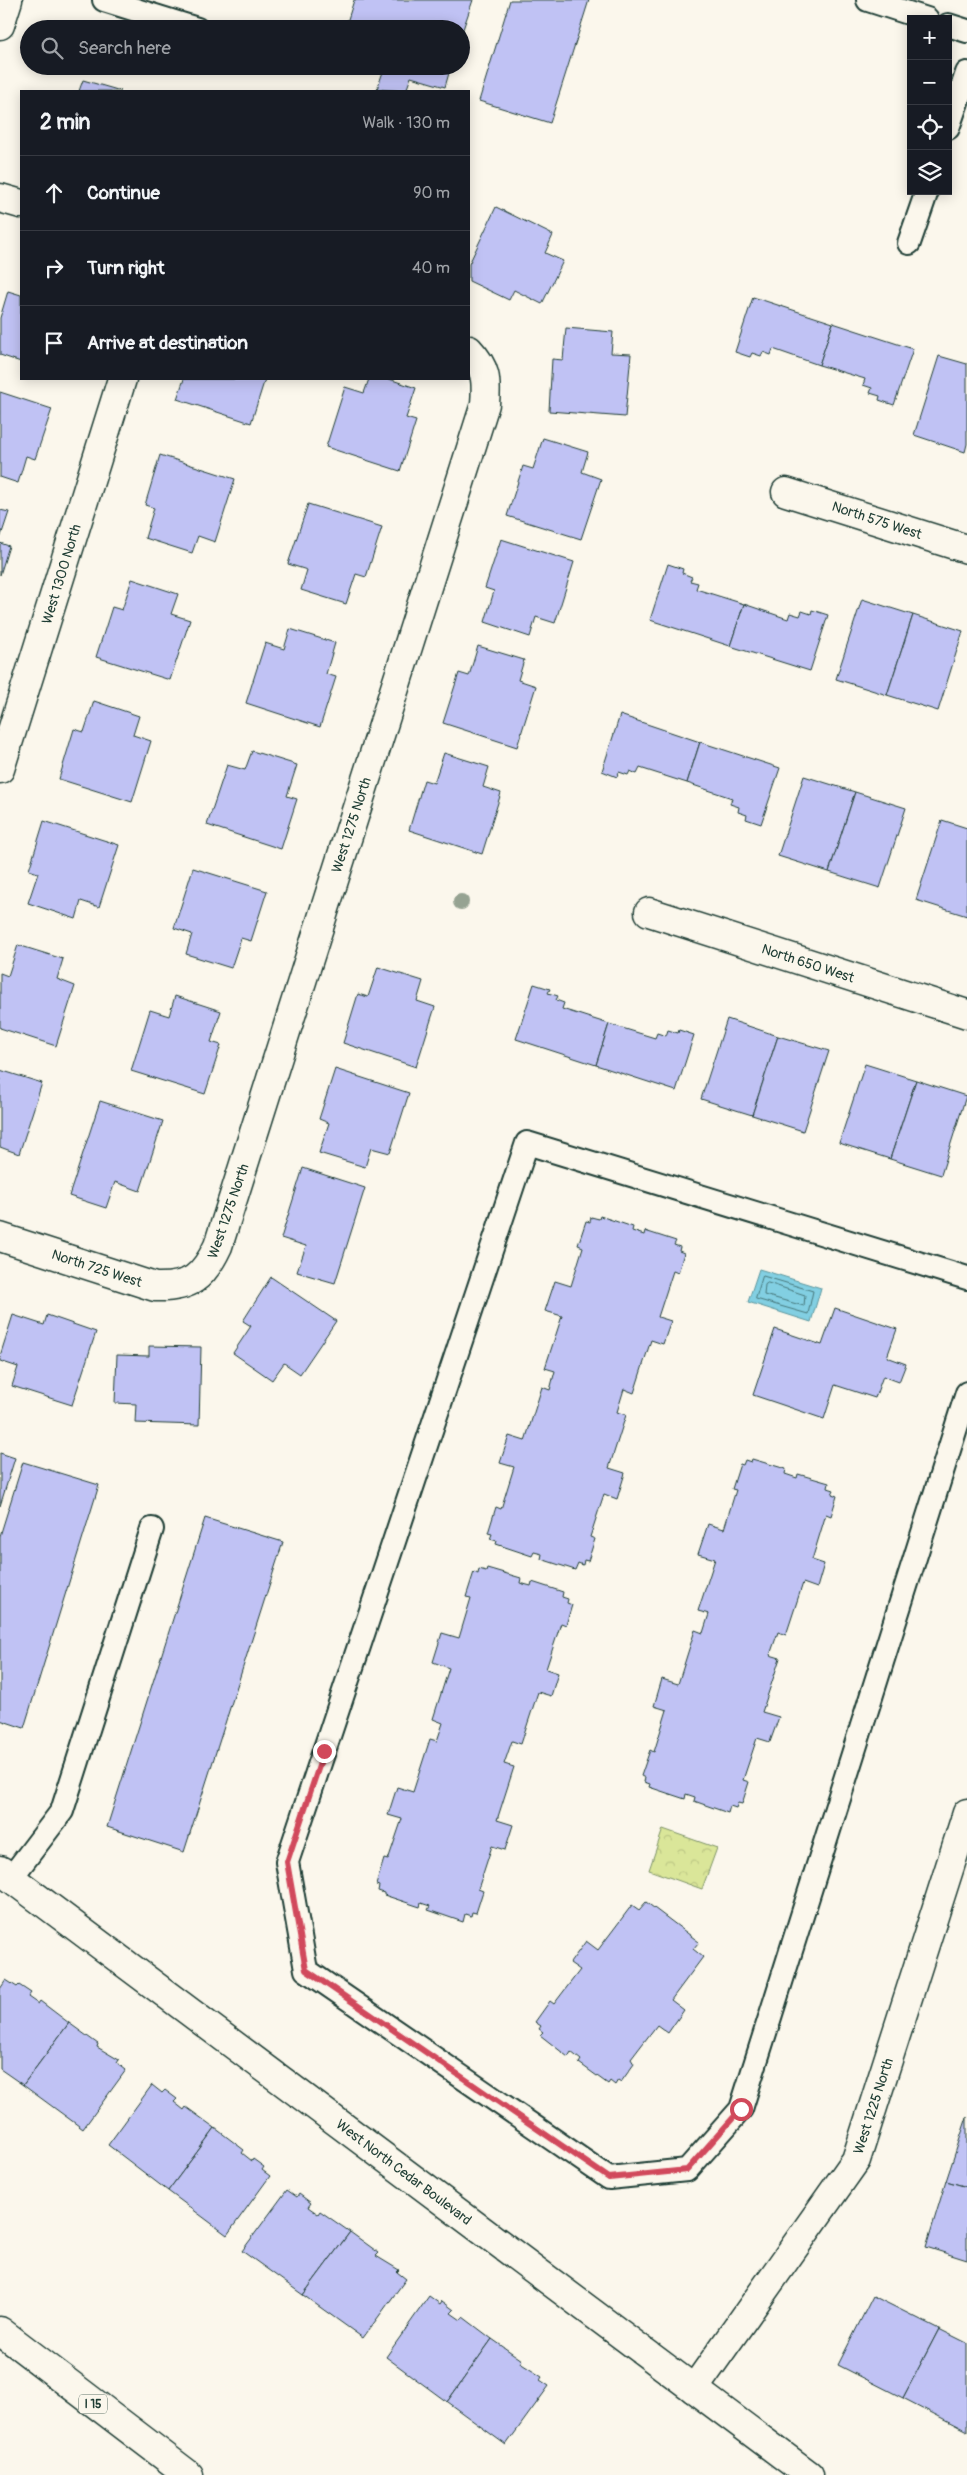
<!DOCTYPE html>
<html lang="en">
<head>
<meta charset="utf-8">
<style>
	:root { --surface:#171b24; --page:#242831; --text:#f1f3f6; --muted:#9ea1a6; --line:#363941 }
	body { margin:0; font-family:Pangolin,sans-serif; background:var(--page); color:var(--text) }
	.controls { position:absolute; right:15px; top:15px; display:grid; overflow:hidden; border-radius:0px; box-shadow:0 2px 12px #0003 }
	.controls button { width:45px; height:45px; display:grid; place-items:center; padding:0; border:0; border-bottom:1px solid var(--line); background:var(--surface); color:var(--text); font:25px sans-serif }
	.stop { position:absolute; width:15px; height:15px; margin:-11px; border:4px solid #d1495b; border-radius:50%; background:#fff }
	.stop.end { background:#d1495b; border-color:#fff; box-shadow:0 1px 5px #0008 }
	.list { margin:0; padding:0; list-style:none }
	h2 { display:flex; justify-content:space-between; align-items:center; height:65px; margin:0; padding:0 20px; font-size:21px }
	h2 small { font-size:16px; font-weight:400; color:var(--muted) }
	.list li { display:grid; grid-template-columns:32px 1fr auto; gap:15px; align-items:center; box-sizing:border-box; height:75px; padding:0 20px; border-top:1px solid var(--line) }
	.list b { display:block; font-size:19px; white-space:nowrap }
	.list em { font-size:16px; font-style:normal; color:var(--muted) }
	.icon { flex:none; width:28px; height:28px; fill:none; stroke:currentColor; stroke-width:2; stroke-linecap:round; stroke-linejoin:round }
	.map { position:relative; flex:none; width:967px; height:2475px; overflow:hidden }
	.search { position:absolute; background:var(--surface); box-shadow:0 2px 12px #0003; left:20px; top:20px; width:450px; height:55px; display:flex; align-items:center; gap:12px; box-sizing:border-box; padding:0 18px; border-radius:28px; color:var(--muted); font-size:19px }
	.panel { position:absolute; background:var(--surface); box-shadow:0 2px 12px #0003; left:20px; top:90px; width:450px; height:290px; border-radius:0px }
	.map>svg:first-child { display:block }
</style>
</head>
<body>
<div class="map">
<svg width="967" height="2475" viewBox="0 0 967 2475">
	<defs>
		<pattern id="forest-crowns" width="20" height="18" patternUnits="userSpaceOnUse" patternTransform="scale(1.25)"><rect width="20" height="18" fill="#dae699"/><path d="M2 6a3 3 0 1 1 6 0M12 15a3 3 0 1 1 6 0" fill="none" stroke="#bbc684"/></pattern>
	</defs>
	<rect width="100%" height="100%" fill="#fbf7ec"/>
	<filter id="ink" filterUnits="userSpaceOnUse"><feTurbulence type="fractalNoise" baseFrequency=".02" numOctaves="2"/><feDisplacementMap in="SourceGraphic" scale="10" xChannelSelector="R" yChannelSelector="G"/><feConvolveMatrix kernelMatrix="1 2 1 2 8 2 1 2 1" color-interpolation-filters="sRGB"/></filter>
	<g filter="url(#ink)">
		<polygon fill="url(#forest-crowns)" stroke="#7c9266" points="663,1829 717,1848 702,1889 649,1870"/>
		<polygon fill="#82cfe2" stroke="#5a959c" points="759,1269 821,1288 811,1322 748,1302"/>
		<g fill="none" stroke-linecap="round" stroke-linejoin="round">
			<g stroke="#47777a" stroke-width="1">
				<polygon points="763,1276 813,1291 808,1314 756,1299"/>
				<polygon points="768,1283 805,1295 804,1306 764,1295 765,1285"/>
			</g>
		</g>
		<g fill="#c0c2f4" stroke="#1f3d34">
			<polygon points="354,0 473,0 461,35 461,29 345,29"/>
			<polygon points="510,0 589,0 550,123 479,101"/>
			<polygon points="373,66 451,66 445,87 411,77 406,91 377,89 384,69"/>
			<polygon points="83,80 121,91 79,91"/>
			<polygon points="496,207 553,235 545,253 563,261 542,304 514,290 509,300 469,281 469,264"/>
			<polygon points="8,291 21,295 21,362 0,355 0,318"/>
			<polygon points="753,297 833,323 819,365 773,349 771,355 763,352 761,356 752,353 750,357 735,352"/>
			<polygon points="833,323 913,349 894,405 879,400 880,396 870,393 872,388 863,385 865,379 819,365"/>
			<polygon points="566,328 613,332 611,353 631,354 625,417 549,411 552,359 563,360"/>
			<polygon points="939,356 967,364 967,444 965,452 914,435"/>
			<polygon points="184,379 265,379 251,423 177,399"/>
			<polygon points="369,379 389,379 416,388 406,418 416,421 400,471 326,447 345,387 364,393"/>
			<polygon points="0,392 52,409 35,459 26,456 18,483 0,477"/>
			<polygon points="543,438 588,452 582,472 601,479 581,539 507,516 523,466 533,469"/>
			<polygon points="160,455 235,479 215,542 198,536 192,553 145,538 154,508 145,505"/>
			<polygon points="308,504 382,527 366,577 356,574 346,604 301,590 307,570 288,564"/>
			<polygon points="0,510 9,512 0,539"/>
			<polygon points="501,539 574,562 555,623 536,617 530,637 485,622 494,591 485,588"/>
			<polygon points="0,543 9,546 0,575"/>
			<polygon points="668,564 683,569 682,573 692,577 690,581 698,583 696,589 744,604 730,646 650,620"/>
			<polygon points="132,579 178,594 171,614 190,620 170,680 96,657 112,607 122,610"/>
			<polygon points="862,599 913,615 887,695 836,679"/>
			<polygon points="744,604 788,619 790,613 800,616 802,611 811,614 812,610 828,615 810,671 730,646"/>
			<polygon points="913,615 963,631 938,711 887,695"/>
			<polygon points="290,629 335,643 326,674 336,677 320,727 246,703 265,643 284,649"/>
			<polygon points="478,646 524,660 518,680 536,686 517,747 443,723 459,673 469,676"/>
			<polygon points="94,701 139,716 133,735 151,741 132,802 59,779 74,729 84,732"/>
			<polygon points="620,715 700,742 687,783 640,768 637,774 630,771 628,775 619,772 617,777 602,771"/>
			<polygon points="700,742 780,768 761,824 746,819 747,815 738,812 739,807 730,804 732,798 687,783"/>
			<polygon points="252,751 297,765 287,796 297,799 281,849 207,825 227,765 245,770"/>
			<polygon points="444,753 489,767 483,787 501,793 482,854 409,830 424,780 434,783"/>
			<polygon points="804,776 855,792 829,872 778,856"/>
			<polygon points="855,792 906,808 880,888 829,872"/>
			<polygon points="942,820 967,828 967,916 916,900"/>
			<polygon points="44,821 119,845 99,907 81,901 76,919 28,903 38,873 29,870"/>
			<polygon points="193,868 267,891 251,941 241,938 231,968 186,954 192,934 174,928"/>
			<polygon points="18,945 63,959 57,979 75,986 56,1046 0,1028 0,973 8,976"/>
			<polygon points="378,967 423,981 417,1001 435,1007 416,1067 343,1043 358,994 368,997"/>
			<polygon points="534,984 550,989 548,993 558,996 556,1000 564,1003 562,1009 609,1024 596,1065 516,1039"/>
			<polygon points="175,996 221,1011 211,1042 221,1045 205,1094 131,1071 150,1010 169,1016"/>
			<polygon points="727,1019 778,1036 752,1115 701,1099"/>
			<polygon points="609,1024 655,1038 657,1033 666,1036 668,1030 678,1033 679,1030 694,1035 676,1091 596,1065"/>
			<polygon points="778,1036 829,1051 803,1131 752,1115"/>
			<polygon points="865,1064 916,1080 890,1159 839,1143"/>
			<polygon points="335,1069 409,1093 390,1153 371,1148 365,1167 319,1153 329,1123 319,1119"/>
			<polygon points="0,1070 42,1083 19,1154 0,1147"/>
			<polygon points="916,1080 966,1096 941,1175 890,1159"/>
			<polygon points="100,1101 163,1121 140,1191 115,1182 106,1208 69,1196"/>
			<polygon points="303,1168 365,1188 335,1283 297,1272 306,1246 281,1238"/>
			<polygon points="600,1216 633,1227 632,1231 644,1235 645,1231 676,1241 674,1245 680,1247 679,1251 684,1253 678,1273 673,1271 658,1317 671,1321 663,1344 651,1340 634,1393 624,1389 617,1412 626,1415 609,1468 625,1473 617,1499 604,1494 590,1537 595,1539 588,1561 584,1560 583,1565 578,1563 575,1570 541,1559 542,1554 534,1552 532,1556 496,1544 497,1541 490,1539 492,1534 488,1533 496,1507 501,1509 514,1467 500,1463 509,1436 525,1441 542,1387 550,1390 555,1371 545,1368 562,1316 545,1311 555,1281 571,1286 583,1247 578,1245 586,1221 590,1222 591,1217 599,1219"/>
			<polygon points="271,1277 336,1321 300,1374 284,1363 272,1380 233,1353 251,1326 243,1321"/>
			<polygon points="835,1308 897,1329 887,1357 906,1364 899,1382 883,1376 875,1398 835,1385 824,1419 753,1395 775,1329 822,1345"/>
			<polygon points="13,1315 44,1325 47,1315 96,1332 72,1405 12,1386 18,1367 0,1361 0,1356"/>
			<polygon points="149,1346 201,1347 199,1425 135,1423 136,1404 115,1403 117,1355 149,1356"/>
			<polygon points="0,1453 15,1458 0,1506"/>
			<polygon points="752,1459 786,1469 785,1474 797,1478 798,1474 829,1483 828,1488 834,1490 832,1494 837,1496 831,1516 826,1514 812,1560 824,1564 817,1588 803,1583 786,1635 778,1632 770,1655 780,1658 762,1712 779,1717 770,1742 757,1738 743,1780 749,1782 742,1804 738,1803 736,1808 730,1806 728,1813 694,1801 695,1797 686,1794 685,1799 649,1787 650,1784 644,1782 645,1778 641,1776 650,1750 654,1752 667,1710 654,1706 662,1679 678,1684 695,1630 703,1633 709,1614 698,1611 715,1559 698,1554 708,1524 724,1529 736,1490 732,1489 740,1464 743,1465 745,1460 751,1462"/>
			<polygon points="23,1462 99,1485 24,1728 0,1720 0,1536"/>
			<polygon points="205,1518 283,1542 184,1852 107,1827"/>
			<polygon points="487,1568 521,1578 520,1583 531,1586 532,1582 563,1592 562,1597 568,1599 567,1603 572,1605 566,1625 561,1623 546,1669 558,1673 551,1696 538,1692 521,1744 512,1741 504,1764 514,1767 497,1820 513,1825 505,1850 492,1846 478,1889 483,1891 476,1913 472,1912 471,1916 465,1914 463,1922 428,1910 430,1906 421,1903 420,1907 384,1895 384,1893 378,1891 379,1886 376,1885 384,1859 388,1860 402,1819 388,1815 397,1787 413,1792 430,1739 437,1741 443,1723 433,1719 449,1668 433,1662 442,1633 459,1638 471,1598 466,1597 474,1572 478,1574 479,1569 486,1571"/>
			<polygon points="646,1902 699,1942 693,1949 703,1957 671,2000 684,2010 668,2033 657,2025 631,2059 634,2064 621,2082 618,2080 615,2085 610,2081 608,2084 579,2063 581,2060 571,2052 568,2057 540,2035 543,2032 539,2029 541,2026 535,2022 550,2001 554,2004 580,1970 570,1963 586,1941 598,1950 632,1905 639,1910"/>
			<polygon points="6,1980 17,1987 19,1985 31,1993 28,1997 38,2004 40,2001 69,2023 23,2085 0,2069 0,1989"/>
			<polygon points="69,2023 98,2044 97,2047 119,2060 117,2063 126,2070 83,2129 23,2085"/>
			<polygon points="152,2085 162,2093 165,2090 177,2099 174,2102 184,2110 186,2107 215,2128 168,2191 108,2145"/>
			<polygon points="967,2117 967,2187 946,2181"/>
			<polygon points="215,2128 244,2150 242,2153 252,2161 253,2159 264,2167 262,2170 270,2176 227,2235 168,2191"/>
			<polygon points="946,2181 967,2187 967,2260 926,2247"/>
			<polygon points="287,2190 297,2197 299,2194 311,2203 308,2207 318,2214 320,2211 350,2232 303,2295 242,2251"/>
			<polygon points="350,2232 379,2253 376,2256 399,2270 397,2272 406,2279 363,2338 303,2295"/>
			<polygon points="429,2296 440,2304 442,2301 454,2310 451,2313 461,2320 463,2317 492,2339 447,2402 386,2357"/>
			<polygon points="873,2296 939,2329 903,2398 838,2365"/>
			<polygon points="939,2329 967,2343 967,2431 903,2398"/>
			<polygon points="492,2339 522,2360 520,2363 542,2377 540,2380 549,2386 506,2445 447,2402"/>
		</g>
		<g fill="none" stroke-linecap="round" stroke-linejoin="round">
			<g stroke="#1f3d34" stroke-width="26">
				<g id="service">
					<polyline points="104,0 197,29"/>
					<polyline points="868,0 927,19"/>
					<polyline points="948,25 967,31"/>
					<polyline points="948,128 967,73"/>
					<polyline points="909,243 927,191"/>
					<polyline points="967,1278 527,1143 287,1862 306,1970 609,2178 687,2170 741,2109 967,1393"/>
					<polyline points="11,1878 62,1811 152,1529"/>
				</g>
			</g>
			<g stroke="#1f3d34" stroke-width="31">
				<g id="minor">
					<polyline points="0,25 8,0"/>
					<polyline points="0,198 21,204"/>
					<polyline points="786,492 967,549"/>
					<polyline points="0,769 122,379"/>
					<polyline points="649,912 967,1014"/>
					<path d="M0,1237l155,50c35,1 48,-9 63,-41l267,-842c2,-25 1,-36 -16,-54"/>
					<polyline points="0,1870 809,2475"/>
					<polyline points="694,2389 856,2160 967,1813"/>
				</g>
			</g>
			<g stroke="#1f3d34" stroke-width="31">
				<polyline id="motorway" points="0,2331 189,2475"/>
			</g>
			<use href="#service" stroke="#fbf7ec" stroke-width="22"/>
			<use href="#minor" stroke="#fbf7ec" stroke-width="28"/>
			<use href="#motorway" stroke="#fbf7ec" stroke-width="28"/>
		</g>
		<circle fill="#96a392" cx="461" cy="902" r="8"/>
	</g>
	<g fill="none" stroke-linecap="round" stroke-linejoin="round" filter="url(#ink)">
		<polyline stroke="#d1495b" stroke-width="6" points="324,1751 287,1862 306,1970 609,2178 687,2170 741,2109"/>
	</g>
	<g text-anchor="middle" stroke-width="4.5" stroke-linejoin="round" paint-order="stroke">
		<rect fill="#fbf7ec" stroke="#61756b" stroke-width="1" x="79" y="2394.5" width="28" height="19" rx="4"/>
		<g font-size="12" font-weight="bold" fill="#1f3d34">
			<text x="93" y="2408">I 15</text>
		</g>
		<g font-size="14" fill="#1f3d34" stroke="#fbf7ec">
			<text transform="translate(877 520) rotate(18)" y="5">North 575 West</text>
			<text transform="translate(61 574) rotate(-73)" y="5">West 1300 North</text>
			<text transform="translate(351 825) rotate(-72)" y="5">West 1275 North</text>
			<text transform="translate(808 963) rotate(18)" y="5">North 650 West</text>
			<text transform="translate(228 1211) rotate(-71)" y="5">West 1275 North</text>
			<text transform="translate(97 1268) rotate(18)" y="5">North 725 West</text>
			<text transform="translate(873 2106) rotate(-72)" y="5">West 1225 North</text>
			<text transform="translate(404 2172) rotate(37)" y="5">West North Cedar Boulevard</text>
		</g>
	</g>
</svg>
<div class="controls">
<button>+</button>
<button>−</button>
<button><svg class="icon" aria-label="locate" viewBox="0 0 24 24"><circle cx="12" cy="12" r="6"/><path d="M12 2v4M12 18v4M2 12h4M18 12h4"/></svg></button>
<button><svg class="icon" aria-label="layers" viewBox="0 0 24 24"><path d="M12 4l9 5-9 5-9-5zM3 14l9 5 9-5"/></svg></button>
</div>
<div class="stop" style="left:741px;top:2109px"></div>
<div class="stop end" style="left:324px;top:1751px"></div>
<div class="search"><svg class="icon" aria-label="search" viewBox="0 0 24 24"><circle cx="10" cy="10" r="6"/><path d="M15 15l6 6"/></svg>Search here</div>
<section class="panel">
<h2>2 min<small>Walk · 130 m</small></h2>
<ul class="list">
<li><svg class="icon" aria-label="ahead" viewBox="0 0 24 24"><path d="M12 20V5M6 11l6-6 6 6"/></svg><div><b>Continue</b></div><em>90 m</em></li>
<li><svg class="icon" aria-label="right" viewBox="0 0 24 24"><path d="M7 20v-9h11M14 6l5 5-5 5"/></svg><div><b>Turn right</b></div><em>40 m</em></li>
<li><svg class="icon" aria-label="arrive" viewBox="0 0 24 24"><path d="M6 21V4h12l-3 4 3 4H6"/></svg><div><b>Arrive at destination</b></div></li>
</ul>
</section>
</div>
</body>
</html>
